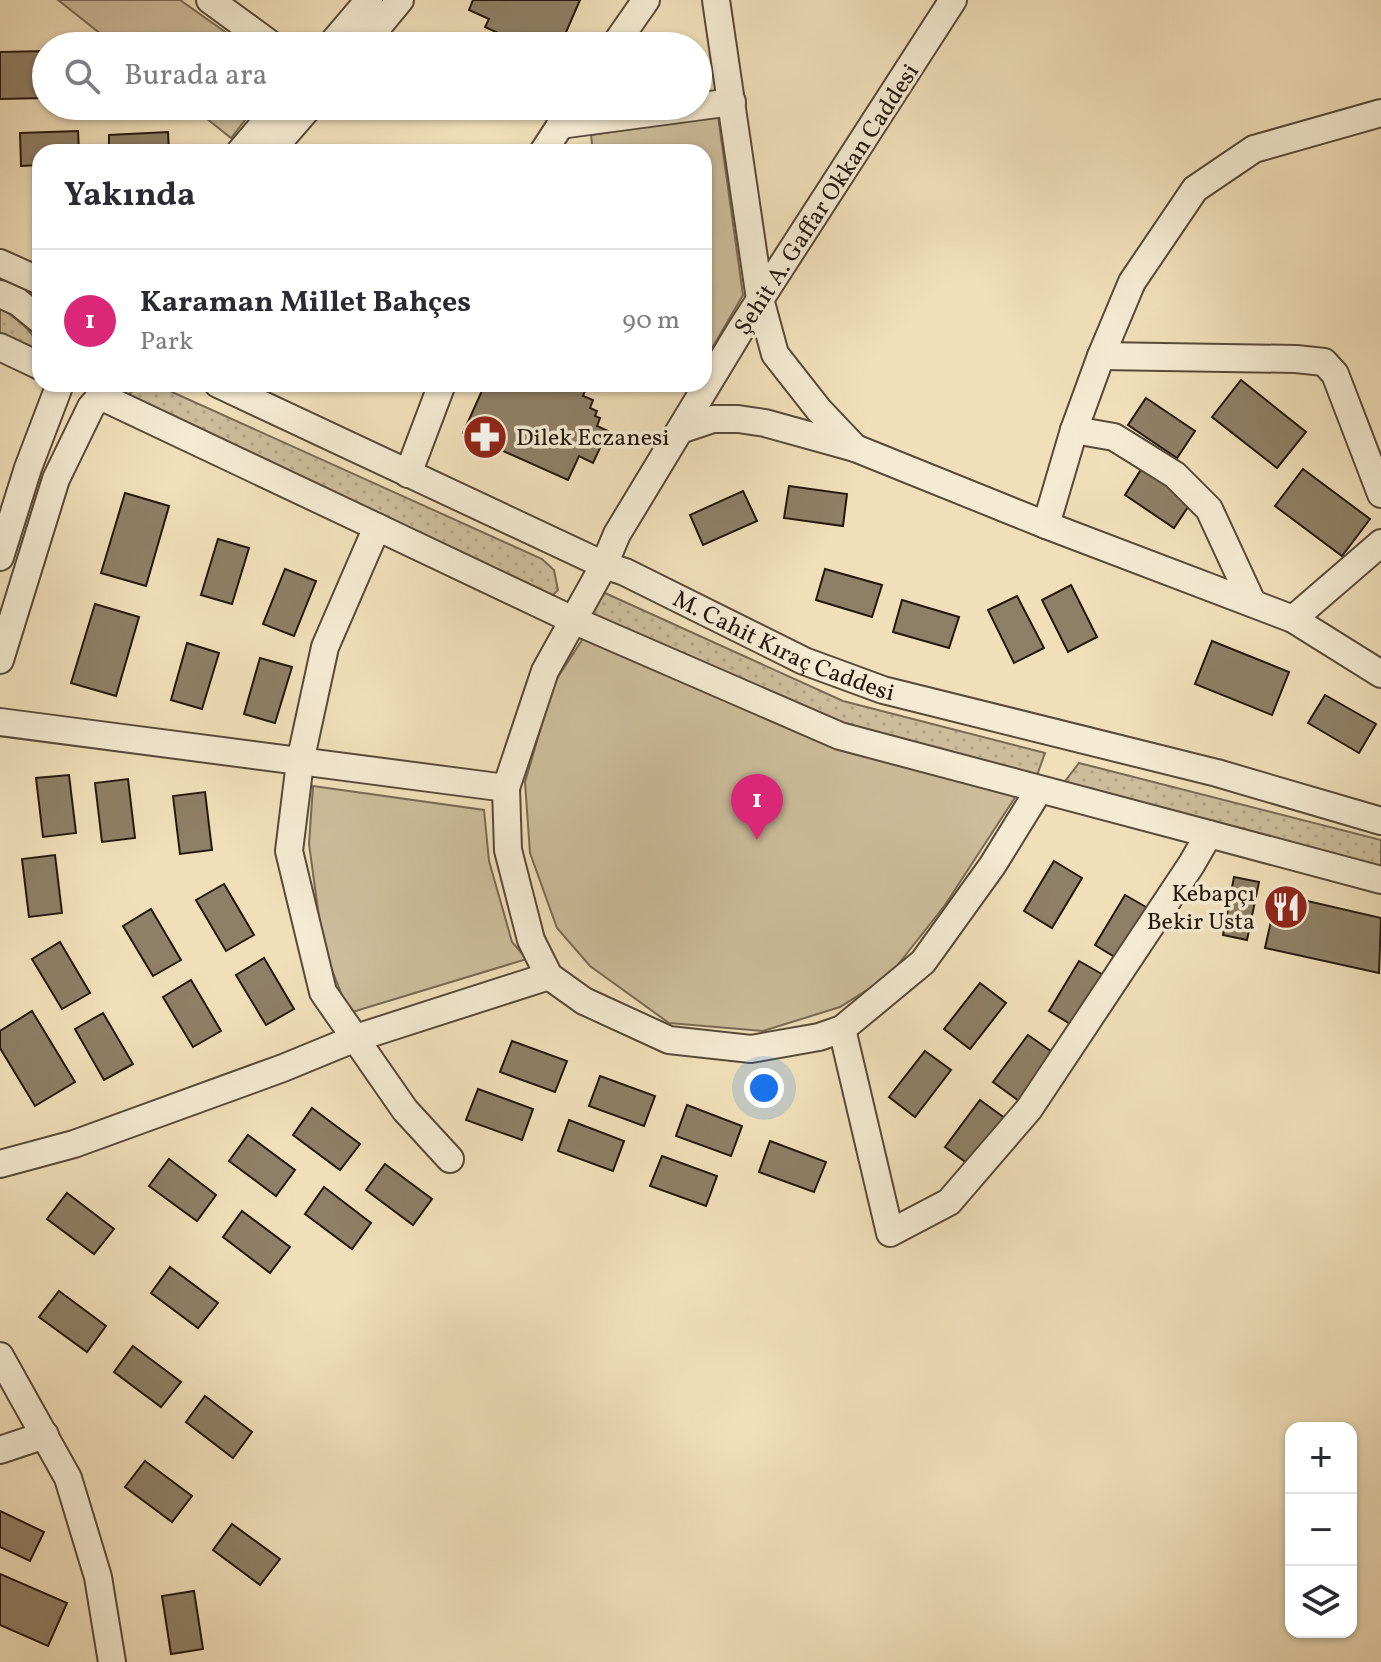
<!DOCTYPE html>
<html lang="tr">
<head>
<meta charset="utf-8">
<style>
	:root { --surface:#fff; --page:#f7f7f7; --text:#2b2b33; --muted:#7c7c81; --line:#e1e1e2; --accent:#db2777 }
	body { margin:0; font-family:Vollkorn,serif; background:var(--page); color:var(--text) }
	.controls { position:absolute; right:24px; bottom:24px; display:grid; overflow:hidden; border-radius:16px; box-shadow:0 2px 6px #0004 }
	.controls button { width:72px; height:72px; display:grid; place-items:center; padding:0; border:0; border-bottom:2px solid var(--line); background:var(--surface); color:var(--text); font:40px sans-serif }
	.you { position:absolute; left:764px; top:1088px; width:28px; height:28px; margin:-20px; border:6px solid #fff; border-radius:50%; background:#1a73e8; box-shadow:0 0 0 12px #1a73e833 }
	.badge { display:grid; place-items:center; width:52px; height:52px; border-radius:50%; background:var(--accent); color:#fff; font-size:26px; font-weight:700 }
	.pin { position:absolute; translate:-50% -66px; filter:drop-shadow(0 2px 4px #0008) }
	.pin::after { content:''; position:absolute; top:42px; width:28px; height:24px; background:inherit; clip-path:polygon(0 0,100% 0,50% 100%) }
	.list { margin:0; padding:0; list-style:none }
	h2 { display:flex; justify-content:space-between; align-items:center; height:104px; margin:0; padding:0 32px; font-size:34px }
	h2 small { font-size:26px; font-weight:400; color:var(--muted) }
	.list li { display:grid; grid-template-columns:52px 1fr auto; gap:24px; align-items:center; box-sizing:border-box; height:144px; padding:0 32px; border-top:2px solid var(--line) }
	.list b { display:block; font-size:30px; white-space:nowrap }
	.list p { margin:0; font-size:26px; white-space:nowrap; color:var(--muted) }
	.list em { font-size:26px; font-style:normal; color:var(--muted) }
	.icon { flex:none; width:44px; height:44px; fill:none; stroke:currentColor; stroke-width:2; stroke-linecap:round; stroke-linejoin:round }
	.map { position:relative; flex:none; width:1381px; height:1662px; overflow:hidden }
	.search { position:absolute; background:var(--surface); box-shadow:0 2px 6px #0004; left:32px; top:32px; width:680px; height:88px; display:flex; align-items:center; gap:20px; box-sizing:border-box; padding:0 28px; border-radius:44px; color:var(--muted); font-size:30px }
	.panel { position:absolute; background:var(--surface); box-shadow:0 2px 6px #0004; left:32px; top:144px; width:680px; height:248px; border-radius:24px }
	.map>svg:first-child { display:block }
</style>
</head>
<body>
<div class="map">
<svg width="1381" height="1662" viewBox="0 0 1381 1662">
	<defs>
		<pattern id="grass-dots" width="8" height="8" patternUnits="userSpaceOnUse" patternTransform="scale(2)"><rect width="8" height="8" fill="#cdbd9c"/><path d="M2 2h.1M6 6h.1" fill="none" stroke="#b0a285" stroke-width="1.8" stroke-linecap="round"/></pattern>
	</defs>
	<rect width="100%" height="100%" fill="#f0dfb9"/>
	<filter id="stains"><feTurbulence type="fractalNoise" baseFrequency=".0025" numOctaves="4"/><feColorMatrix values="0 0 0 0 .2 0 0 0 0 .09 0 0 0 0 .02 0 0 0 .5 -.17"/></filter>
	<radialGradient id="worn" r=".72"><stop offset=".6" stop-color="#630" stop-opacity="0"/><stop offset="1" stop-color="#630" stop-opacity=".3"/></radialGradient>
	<g fill="url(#grass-dots)" stroke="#796a54" stroke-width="2">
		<path d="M0,307c19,15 40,25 40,53l-40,-19z"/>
		<polygon points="152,386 161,387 542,559 554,570 558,590 551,597 126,396 137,388"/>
		<polygon points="605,593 843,701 1045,753 1036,778 839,727 589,613"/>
		<polygon points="1079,763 1381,840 1381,871 1063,784"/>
	</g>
	<g fill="#cdbd9c" stroke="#796a54" stroke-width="2">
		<polygon points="58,0 180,0 245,46 116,46"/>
		<polygon points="191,106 256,106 231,138"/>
		<polygon points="718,116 743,295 704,362 704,152 593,152 591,135"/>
		<polygon points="586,634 1016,796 945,905 889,976 840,1007 763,1031 669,1023 590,966 557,928 530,853 525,782 554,683"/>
		<polygon points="313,786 484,810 489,861 512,942 527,959 349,1013 323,947 309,844"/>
	</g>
	<g fill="#8f7f66" stroke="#25170d" stroke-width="2">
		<polygon points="473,0 580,0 560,46 546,46 537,42 535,46 527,46 485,27 489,19 469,10"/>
		<polygon points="46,51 46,98 0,99 0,52"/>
		<polygon points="78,131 79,152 40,152 40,165 21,166 20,133"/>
		<polygon points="168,132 169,152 109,152 109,135"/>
		<polygon points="704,204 707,249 704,249"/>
		<polygon points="1241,380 1306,432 1277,468 1212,417"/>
		<polygon points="485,384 570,384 585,391 583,396 593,400 590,408 597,411 595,416 600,418 597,426 608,431 593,463 579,456 568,480 463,433"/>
		<polygon points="1146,398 1195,431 1177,458 1128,425"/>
		<polygon points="1142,468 1192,501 1174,528 1125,495"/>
		<polygon points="1303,469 1370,519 1342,556 1275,506"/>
		<polygon points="789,486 847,494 843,526 784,518"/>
		<polygon points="743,491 757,521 703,545 690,515"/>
		<polygon points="125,493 169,506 146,586 101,573"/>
		<polygon points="218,539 249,548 232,604 201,595"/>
		<polygon points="285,569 316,581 294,636 263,624"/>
		<polygon points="825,569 882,585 872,617 816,600"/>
		<polygon points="1071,585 1097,637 1068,652 1042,600"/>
		<polygon points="1017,596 1044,648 1014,663 988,610"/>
		<polygon points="902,600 959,617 949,648 893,632"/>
		<polygon points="95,604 139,617 116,696 71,683"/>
		<polygon points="1212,641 1289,672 1272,715 1195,684"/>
		<polygon points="187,643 219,653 202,709 171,700"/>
		<polygon points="260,658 292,667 275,723 244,714"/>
		<polygon points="1325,695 1376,724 1359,753 1308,723"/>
		<polygon points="69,775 76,833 43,837 36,778"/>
		<polygon points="128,779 135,838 102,842 95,783"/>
		<polygon points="205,792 212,850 180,854 173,796"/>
		<polygon points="55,855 62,913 29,917 22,859"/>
		<polygon points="1054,861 1082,878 1052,928 1024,911"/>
		<polygon points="1234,877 1259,882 1247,940 1223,935"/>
		<polygon points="224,884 254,935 226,951 196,900"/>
		<polygon points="1277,894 1381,918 1379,973 1265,948"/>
		<polygon points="1125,895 1153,911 1123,962 1095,945"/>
		<polygon points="151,909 181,960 153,976 123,926"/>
		<polygon points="60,942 90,993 62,1009 32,959"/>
		<polygon points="264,958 294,1009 266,1025 236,975"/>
		<polygon points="1079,961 1107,977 1077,1028 1049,1011"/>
		<polygon points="191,980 221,1031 193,1047 163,997"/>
		<polygon points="980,983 1006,1003 970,1049 944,1029"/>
		<polygon points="32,1011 75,1082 35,1106 0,1048 0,1031"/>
		<polygon points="103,1013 133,1064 104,1080 75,1029"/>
		<polygon points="1028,1035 1055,1054 1019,1101 993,1082"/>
		<polygon points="512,1041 567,1061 555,1092 500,1072"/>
		<polygon points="925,1051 951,1070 915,1117 889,1097"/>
		<polygon points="600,1076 655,1096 644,1126 589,1106"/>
		<polygon points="478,1089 533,1109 522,1140 466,1120"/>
		<polygon points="980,1100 1006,1119 971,1166 945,1147"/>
		<polygon points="687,1105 742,1126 731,1156 676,1136"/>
		<polygon points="312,1108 360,1144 340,1170 293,1135"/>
		<polygon points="569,1120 624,1141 613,1171 558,1151"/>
		<polygon points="248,1135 295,1170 276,1196 229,1161"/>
		<polygon points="770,1141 826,1162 814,1192 759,1172"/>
		<polygon points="662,1156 717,1176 706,1206 650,1186"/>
		<polygon points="169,1159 216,1195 197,1221 149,1186"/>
		<polygon points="385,1164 432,1199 413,1225 366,1190"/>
		<polygon points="324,1187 371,1223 352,1249 305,1214"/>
		<polygon points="67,1193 114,1229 94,1254 47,1219"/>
		<polygon points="242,1211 290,1247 270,1273 223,1237"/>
		<polygon points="170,1267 218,1303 198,1328 151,1293"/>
		<polygon points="59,1291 106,1326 87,1352 39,1317"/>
		<polygon points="133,1346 181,1382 161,1407 114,1372"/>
		<polygon points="205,1396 252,1432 233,1458 186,1422"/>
		<polygon points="145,1461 192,1496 172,1522 125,1487"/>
		<polygon points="0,1511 44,1532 30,1561 0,1547"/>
		<polygon points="232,1524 280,1559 260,1585 213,1550"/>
		<polygon points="0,1574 67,1603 48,1646 0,1625"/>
		<polygon points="194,1591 203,1649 171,1654 162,1596"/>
	</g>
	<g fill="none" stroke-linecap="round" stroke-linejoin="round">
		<g stroke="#584938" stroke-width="30">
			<g id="minor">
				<polyline points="210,0 273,46"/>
				<polyline points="716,0 760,299 775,354 819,410 855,448"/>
				<polyline points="953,0 741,329 617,534 604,565 545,671 506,788 508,850 531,940 549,976 584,1001 669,1040 751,1049 819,1037 842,1029 923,962 992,866 1039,790"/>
				<polyline points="330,46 369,0"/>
				<polyline points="362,46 400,0"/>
				<polyline points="614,46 646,0"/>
				<polyline points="560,125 732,102"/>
				<polyline points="240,152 279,106"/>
				<polyline points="270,152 310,106"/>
				<polyline points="543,152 569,112"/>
				<polyline points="0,263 40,281"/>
				<polyline points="0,294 18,302 40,320"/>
				<polyline points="0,347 40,366"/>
				<polyline points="1101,356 1296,359 1324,362 1335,374 1381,494"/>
				<path id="s1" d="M218,384l386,181 21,7 179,89 79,29 334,83 164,48"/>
				<polyline points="100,396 377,527"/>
				<polyline points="683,429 713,419 738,419 765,423 855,448 1046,525 1293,619 1381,674"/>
				<polyline points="1074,430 1114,437 1175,475 1209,509 1252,602"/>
				<polyline points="408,474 442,384"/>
				<polyline points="1046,525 1074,430 1101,356 1132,282 1195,189 1254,149 1381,113"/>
				<polyline points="0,557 28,468 60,384"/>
				<polyline points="1293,619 1381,543"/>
				<polyline points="0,660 56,479 91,407 111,384"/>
				<polyline points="0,722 506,788"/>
				<polyline points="842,1029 890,1233 949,1202 1029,1109 1191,865 1209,834 1381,880"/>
				<polyline points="450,1159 405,1110 323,992 289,851 300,762 325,647 377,527 573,620 840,736 1209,834"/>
				<polyline points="0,1164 74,1144 283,1068 356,1038 549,976"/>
				<polyline points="0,1356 68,1478 98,1577 112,1662"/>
				<polyline points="0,1450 45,1435"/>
			</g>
		</g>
		<use href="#minor" stroke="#f5ead2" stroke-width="26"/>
	</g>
	<defs>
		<g id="pharmacy-disc" transform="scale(2.3)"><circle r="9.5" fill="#8f2418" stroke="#f5ead2"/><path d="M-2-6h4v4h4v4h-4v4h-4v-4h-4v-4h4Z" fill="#fff"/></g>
		<g id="restaurant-disc" transform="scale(2.3)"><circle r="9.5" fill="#8f2418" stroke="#f5ead2"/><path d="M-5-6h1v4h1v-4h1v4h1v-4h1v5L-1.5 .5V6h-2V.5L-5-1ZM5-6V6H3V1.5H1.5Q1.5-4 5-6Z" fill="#fff"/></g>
	</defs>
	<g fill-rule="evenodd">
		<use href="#pharmacy-disc" x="485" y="437"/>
		<use href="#restaurant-disc" x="1286" y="907"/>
	</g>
	<g text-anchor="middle" stroke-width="7" stroke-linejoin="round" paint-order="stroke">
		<g font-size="24" fill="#25170d" stroke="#f5ead2">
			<text transform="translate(826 199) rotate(-57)" y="8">Şehit A. Gaffar Okkan Caddesi</text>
			<text dy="8" stroke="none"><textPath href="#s1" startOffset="624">M. Cahit Kıraç Caddesi</textPath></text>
		</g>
		<g font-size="24" fill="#25170d" stroke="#f5ead2" text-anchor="start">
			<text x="516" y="445">Dilek Eczanesi</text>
			<text x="1255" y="901" text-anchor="end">Kebapçı<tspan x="1255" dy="28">Bekir Usta</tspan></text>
		</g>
	</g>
	<rect width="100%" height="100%" filter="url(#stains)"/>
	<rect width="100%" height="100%" fill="url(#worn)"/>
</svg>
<div class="controls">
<button>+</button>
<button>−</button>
<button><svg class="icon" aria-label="layers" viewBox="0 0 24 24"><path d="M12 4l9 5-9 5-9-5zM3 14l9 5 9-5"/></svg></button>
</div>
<div class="you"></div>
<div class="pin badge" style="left:757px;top:840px">1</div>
<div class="search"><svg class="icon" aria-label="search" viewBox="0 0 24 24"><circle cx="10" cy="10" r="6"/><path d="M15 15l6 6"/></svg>Burada ara</div>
<section class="panel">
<h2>Yakında<small></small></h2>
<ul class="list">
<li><span class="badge">1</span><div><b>Karaman Millet Bahçes</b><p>Park</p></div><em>90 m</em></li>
</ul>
</section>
</div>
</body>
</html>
